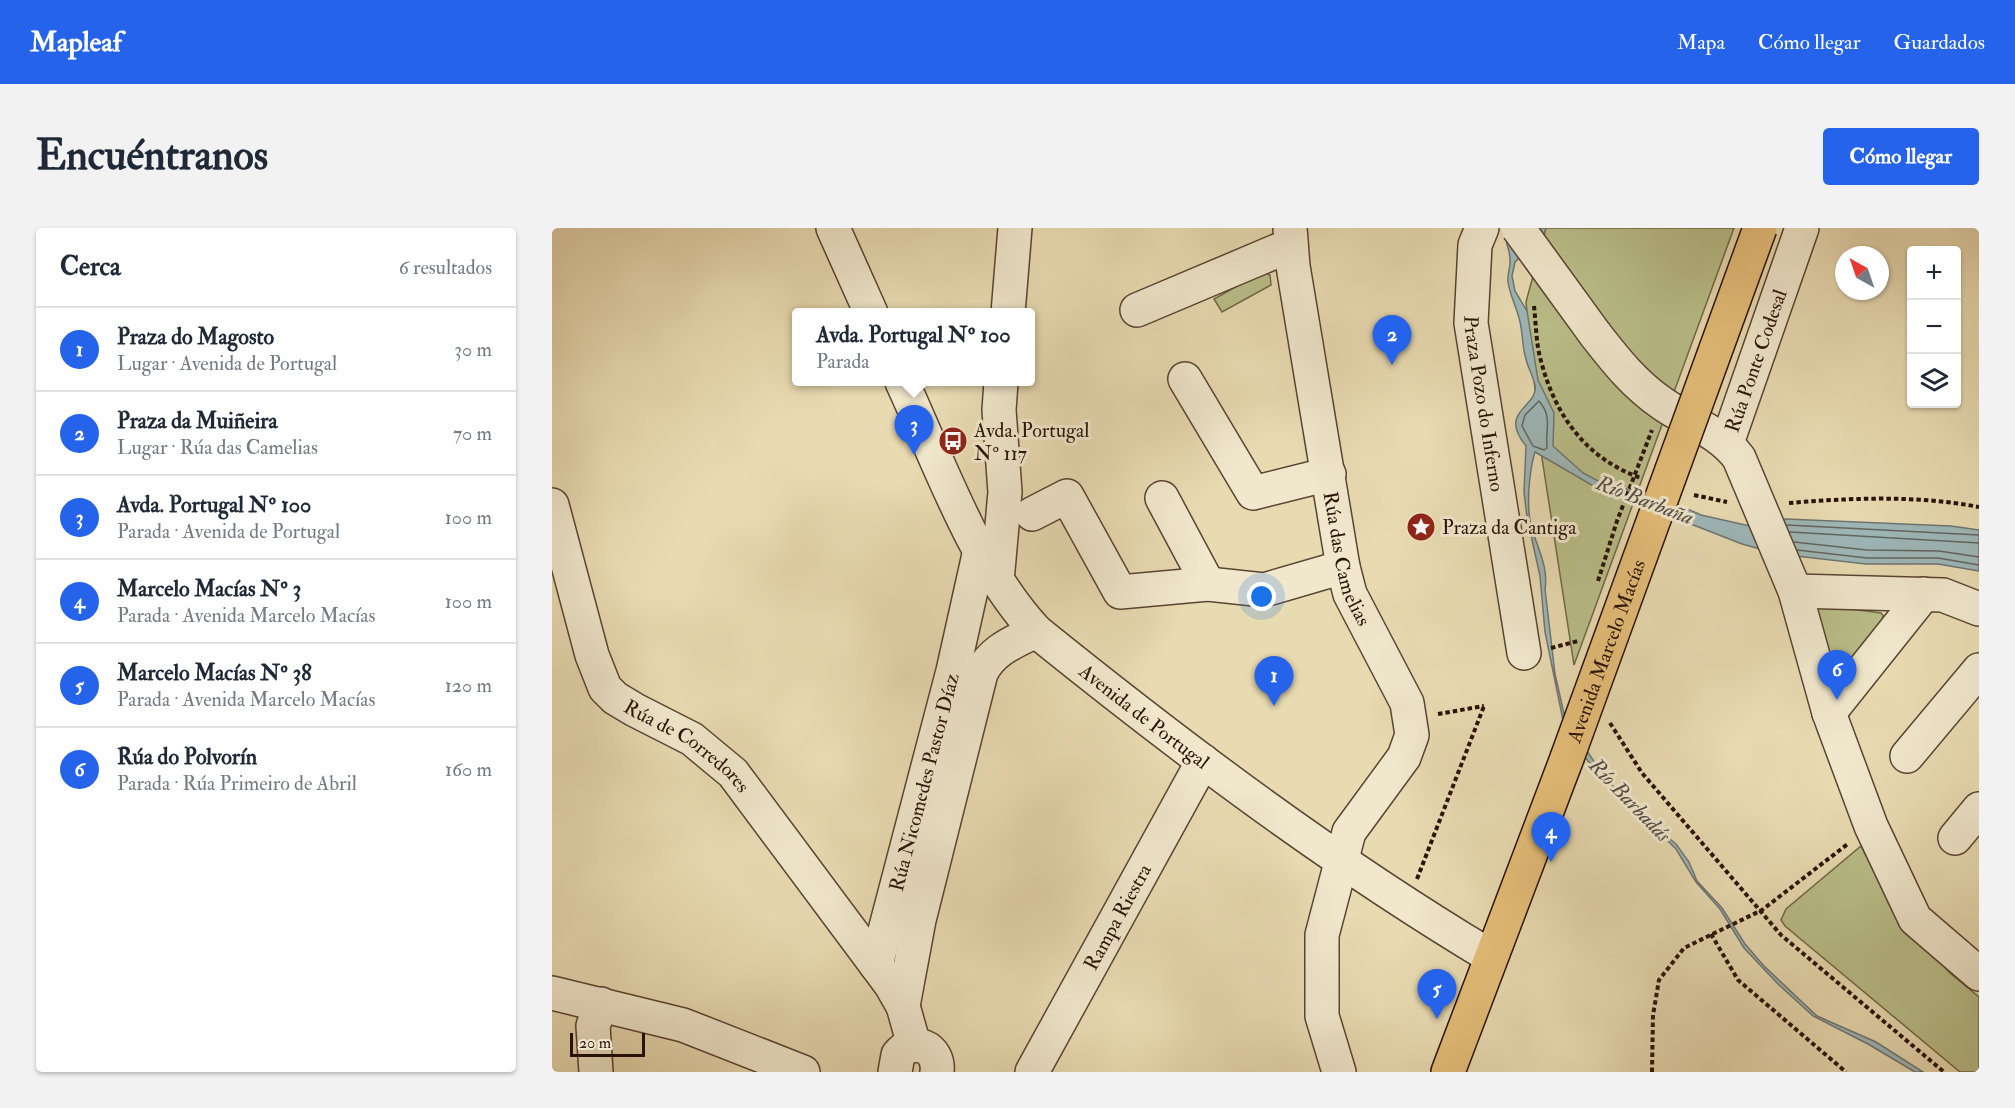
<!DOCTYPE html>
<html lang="es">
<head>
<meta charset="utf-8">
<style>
	:root { --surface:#fff; --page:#f2f2f3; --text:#1f2937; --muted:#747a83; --line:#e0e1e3; --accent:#2563eb }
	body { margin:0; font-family:"IM FELL Double Pica",serif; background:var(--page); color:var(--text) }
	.controls { position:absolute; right:18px; top:18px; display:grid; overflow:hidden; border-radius:6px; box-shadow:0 2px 4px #0004 }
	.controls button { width:54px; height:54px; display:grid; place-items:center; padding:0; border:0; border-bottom:2px solid var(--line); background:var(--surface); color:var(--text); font:30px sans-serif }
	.compass { position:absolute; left:1283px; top:18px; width:54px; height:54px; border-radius:50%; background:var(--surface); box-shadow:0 2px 4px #0004; rotate:320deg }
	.scale { position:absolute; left:18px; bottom:15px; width:75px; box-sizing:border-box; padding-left:6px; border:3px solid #291208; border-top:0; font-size:16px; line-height:21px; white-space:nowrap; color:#291208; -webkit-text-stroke:4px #f0e7cc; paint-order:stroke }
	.you { position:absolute; left:710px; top:369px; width:21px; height:21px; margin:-15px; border:4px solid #fff; border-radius:50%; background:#1a73e8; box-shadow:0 0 0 9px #1a73e833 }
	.badge { display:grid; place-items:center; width:39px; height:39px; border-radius:50%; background:var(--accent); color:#fff; font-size:20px; font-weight:700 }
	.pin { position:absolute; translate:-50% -50px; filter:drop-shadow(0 2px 3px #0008) }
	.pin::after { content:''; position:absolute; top:32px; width:21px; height:18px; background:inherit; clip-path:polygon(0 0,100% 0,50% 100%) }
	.popup { position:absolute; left:240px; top:80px; width:243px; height:78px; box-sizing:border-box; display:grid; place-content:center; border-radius:6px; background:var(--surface); filter:drop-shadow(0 2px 4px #0005); font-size:20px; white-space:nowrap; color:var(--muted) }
	.popup b { font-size:22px; color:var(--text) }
	.popup::after { content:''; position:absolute; left:50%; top:100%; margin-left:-12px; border:12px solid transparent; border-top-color:var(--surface) }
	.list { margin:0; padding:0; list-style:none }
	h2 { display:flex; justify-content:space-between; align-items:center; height:78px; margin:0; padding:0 24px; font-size:26px }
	h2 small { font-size:20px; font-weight:400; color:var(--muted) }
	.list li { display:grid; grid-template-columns:39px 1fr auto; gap:18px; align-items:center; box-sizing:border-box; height:84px; padding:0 24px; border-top:2px solid var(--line) }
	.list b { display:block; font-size:22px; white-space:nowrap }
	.list p { margin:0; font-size:20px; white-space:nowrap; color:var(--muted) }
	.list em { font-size:20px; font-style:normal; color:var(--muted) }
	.icon { flex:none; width:33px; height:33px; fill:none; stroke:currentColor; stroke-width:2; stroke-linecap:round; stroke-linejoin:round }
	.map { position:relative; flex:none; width:1427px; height:844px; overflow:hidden; border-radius:6px }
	header { display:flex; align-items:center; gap:36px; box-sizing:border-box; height:84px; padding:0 30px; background:var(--accent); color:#fff }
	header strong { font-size:28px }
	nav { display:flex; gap:33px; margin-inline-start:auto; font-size:21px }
	.intro { display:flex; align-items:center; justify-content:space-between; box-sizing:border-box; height:144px; padding:0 36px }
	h1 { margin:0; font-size:42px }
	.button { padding:15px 27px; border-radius:6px; background:var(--accent); color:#fff; font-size:21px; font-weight:700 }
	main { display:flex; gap:36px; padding:0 36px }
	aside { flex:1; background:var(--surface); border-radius:6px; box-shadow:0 2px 4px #0004 }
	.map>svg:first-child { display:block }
</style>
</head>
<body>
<header>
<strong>Mapleaf</strong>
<nav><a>Mapa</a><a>Cómo llegar</a><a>Guardados</a></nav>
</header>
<div class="intro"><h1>Encuéntranos</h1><a class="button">Cómo llegar</a></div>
<main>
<aside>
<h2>Cerca<small>6 resultados</small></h2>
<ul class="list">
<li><span class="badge">1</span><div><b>Praza do Magosto</b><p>Lugar · Avenida de Portugal</p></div><em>30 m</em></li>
<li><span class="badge">2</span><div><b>Praza da Muiñeira</b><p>Lugar · Rúa das Camelias</p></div><em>70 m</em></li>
<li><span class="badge">3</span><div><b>Avda. Portugal Nº 100</b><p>Parada · Avenida de Portugal</p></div><em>100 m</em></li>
<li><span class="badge">4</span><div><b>Marcelo Macías Nº 3</b><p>Parada · Avenida Marcelo Macías</p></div><em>100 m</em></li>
<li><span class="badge">5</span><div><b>Marcelo Macías Nº 38</b><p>Parada · Avenida Marcelo Macías</p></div><em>120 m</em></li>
<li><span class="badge">6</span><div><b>Rúa do Polvorín</b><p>Parada · Rúa Primeiro de Abril</p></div><em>160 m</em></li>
</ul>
</aside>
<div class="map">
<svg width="1427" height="844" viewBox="0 0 1427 844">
	<rect width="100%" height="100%" fill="#e8dab1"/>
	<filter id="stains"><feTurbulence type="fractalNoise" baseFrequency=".00333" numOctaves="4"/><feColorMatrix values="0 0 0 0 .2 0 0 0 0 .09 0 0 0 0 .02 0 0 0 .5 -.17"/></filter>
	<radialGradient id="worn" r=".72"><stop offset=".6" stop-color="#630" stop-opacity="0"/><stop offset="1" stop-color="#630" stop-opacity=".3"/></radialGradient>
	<g fill="#b9be89" stroke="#716848" stroke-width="1.5">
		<polygon points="994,0 1182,0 1022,437 990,230 974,74"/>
		<polygon points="710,44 718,47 719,57 670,84 662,71"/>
		<polygon points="1269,377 1329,385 1331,387 1330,394 1285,446 1282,446 1263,380"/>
		<polygon points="1309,618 1347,691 1398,745 1427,769 1427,844 1408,844 1233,698 1229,692 1234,681"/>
	</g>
	<path fill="#9db7b8" stroke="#6f7572" stroke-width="1.5" d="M958,0h36l-3,8 -28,26 -3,14 3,15 12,20 11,69 16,33 -1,33 30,27 17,9 67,18 34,15 62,14 16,-10h7l165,7 28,4v41l-41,-7h-72l-88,-10 -36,-10 -64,-25 -26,-15 -50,-13 -67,-39c-6,20 -8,49 -5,69 5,23 19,44 15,68l10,85 10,44 40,60 44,44 27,22 13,18 8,19 25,27 23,36 19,22 53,50 59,26 47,30h-8l-47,-28 -55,-28 -35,-32 -34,-36 -24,-39 -24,-27 -20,-33 -77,-76 -22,-24 -12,-19 -20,-98 -5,-56 -13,-59 -3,-25 2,-46c-29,-36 13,-38 9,-61 -2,-9 -7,-17 -9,-26 -4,-12 -3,-25 -6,-37 -3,-14 -10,-26 -12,-40 -1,-8 3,-16 2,-23 -1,-17 -7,-10 0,-31z"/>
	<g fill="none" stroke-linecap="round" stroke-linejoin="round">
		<g stroke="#636460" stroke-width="1.5">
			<path d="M987,173c14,16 6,28 8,47l-3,2 -11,-4 -11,-20 3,-11z"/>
			<polyline points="1235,297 1427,307"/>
			<polyline points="1238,304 1427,315"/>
			<polyline points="1242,314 1315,322 1387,323 1427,329"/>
			<polyline points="1245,322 1315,330 1386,330 1427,337"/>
		</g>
		<g stroke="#594432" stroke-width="36">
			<g id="minor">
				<polyline points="281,0 319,85"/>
				<path id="s1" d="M738,0l3,38 50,301 7,27 57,109 5,32 -8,22 -55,75 -27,103v81l17,56"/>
				<path id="s2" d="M930,0l-7,17 -4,78 53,330"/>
				<polyline points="585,82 739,17"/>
				<polyline points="456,85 463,0"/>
				<path d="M1043,106c21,27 40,51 68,70 26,18 57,28 76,54l56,133 34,122 42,113 44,93 64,55"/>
				<polyline points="633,151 701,265 777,246"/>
				<path id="s3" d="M350,154c38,82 72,182 134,249 145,117 294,229 454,325"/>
				<path id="s4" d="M1175,215l75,-215"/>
				<polyline points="610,270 656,356"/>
				<path id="s5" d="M0,277l40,150 13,33 10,10 20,12 57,29 41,34 158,212 12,21 11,39"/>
				<polyline points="480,286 515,268 568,364 656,356 712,362 791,339"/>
				<polyline points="445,353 453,264 447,182 449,154"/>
				<polyline points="1243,363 1391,367 1427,381"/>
				<polyline points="1277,485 1372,366"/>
				<polyline points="1355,528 1427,442"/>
				<polyline points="1403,610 1427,581"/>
				<path id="s6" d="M324,737l77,-294 27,-121"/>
				<polyline points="0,765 131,797 251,844"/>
				<path d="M351,778l16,-86 62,-247c11,-23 33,-31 55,-42"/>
				<polyline points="44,844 41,798 49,776"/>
				<path d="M343,844l3,-17c15,-19 42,-8 39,17"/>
				<path id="s7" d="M480,844l171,-311"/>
			</g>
		</g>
		<g stroke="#291208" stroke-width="36">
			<polyline id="major" points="896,844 1015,530"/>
		</g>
		<g stroke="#291208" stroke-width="4" stroke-dasharray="4.5 3" stroke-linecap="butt">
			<path d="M982,78c2,18 2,38 7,55 14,54 45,98 100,117"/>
			<polyline points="1142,267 1175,274"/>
			<path d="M1237,275c62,-5 128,-8 190,4"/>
			<polyline points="1046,353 1065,293 1100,202"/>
			<polyline points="999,420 1026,413"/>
			<polyline points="886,486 932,478"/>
			<polyline points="1058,495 1090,545 1229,707 1392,844"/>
			<polyline points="865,651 932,478"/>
			<polyline points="1159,706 1186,752 1294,844"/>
			<polyline points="1100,844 1101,787 1107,752 1132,720 1210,682 1297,615"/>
		</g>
		<use href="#minor" stroke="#f0e7cc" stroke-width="33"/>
		<use href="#major" stroke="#e4bd78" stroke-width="33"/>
		<g stroke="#594432" stroke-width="36" stroke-linecap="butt">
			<polyline id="minor-bridge" points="966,0 1043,106"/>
		</g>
		<g stroke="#291208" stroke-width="36" stroke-linecap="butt">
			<g id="major-bridge">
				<path id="s8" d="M1015,530l193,-530"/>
			</g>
		</g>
		<use href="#minor-bridge" stroke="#f0e7cc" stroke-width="33"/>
		<use href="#major-bridge" stroke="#e4bd78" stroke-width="33"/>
	</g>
	<defs>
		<g id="bus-disc" transform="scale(1.5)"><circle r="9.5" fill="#8f2418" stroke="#f0e7cc"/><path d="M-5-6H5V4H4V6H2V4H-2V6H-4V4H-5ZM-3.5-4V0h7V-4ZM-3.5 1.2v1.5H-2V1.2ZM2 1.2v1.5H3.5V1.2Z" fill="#fff"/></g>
		<g id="sight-disc" transform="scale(1.5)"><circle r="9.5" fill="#8f2418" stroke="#f0e7cc"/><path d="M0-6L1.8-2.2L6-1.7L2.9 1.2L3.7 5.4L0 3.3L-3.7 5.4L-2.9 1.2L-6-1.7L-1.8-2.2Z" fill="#fff"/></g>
	</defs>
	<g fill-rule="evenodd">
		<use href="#bus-disc" x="401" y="213"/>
		<use href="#sight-disc" x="869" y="299"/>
	</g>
	<g text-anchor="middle" stroke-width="6" stroke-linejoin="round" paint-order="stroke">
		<g font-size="20" fill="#291208" stroke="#f0e7cc">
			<text dy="7" stroke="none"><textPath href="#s4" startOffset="87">Rúa Ponte Codesal</textPath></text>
			<text dy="7" stroke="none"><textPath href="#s2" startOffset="178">Praza Pozo do Inferno</textPath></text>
			<text dy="7" stroke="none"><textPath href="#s1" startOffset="336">Rúa das Camelias</textPath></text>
			<text dy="7" stroke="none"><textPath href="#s8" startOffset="114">Avenida Marcelo Macías</textPath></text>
			<text dy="7" stroke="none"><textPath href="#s3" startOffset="422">Avenida de Portugal</textPath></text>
			<text dy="7" stroke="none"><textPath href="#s5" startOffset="292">Rúa de Corredores</textPath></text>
			<text dy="7" stroke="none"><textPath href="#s6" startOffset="189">Rúa Nicomedes Pastor Díaz</textPath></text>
			<text dy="7" stroke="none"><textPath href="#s7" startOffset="177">Rampa Riestra</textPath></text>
		</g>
		<g font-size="20" fill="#291208" stroke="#f0e7cc" text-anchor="start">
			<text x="422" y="209">Avda. Portugal<tspan x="422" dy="23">Nº 117</tspan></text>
			<text x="890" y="306">Praza da Cantiga</text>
		</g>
		<g font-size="21" font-style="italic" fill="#524c46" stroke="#f0e7cc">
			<text transform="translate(1093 272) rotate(21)" y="7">Río Barbaña</text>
			<text transform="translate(1078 572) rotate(46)" y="7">Río Barbadás</text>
		</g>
	</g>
	<rect width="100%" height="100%" filter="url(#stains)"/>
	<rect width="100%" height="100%" fill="url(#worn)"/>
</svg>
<div class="controls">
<button>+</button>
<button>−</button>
<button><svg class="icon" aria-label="layers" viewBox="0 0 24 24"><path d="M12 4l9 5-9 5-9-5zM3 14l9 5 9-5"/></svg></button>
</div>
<svg class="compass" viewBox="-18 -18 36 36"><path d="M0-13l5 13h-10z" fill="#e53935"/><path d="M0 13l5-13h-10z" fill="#747a83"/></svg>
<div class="scale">20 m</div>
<div class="you"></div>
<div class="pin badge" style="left:722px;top:478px">1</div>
<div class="pin badge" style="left:840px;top:137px">2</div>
<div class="pin badge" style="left:362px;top:227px">3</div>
<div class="popup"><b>Avda. Portugal Nº 100</b>Parada</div>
<div class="pin badge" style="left:999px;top:634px">4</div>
<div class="pin badge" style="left:885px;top:791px">5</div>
<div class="pin badge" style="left:1285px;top:472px">6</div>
</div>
</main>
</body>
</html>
